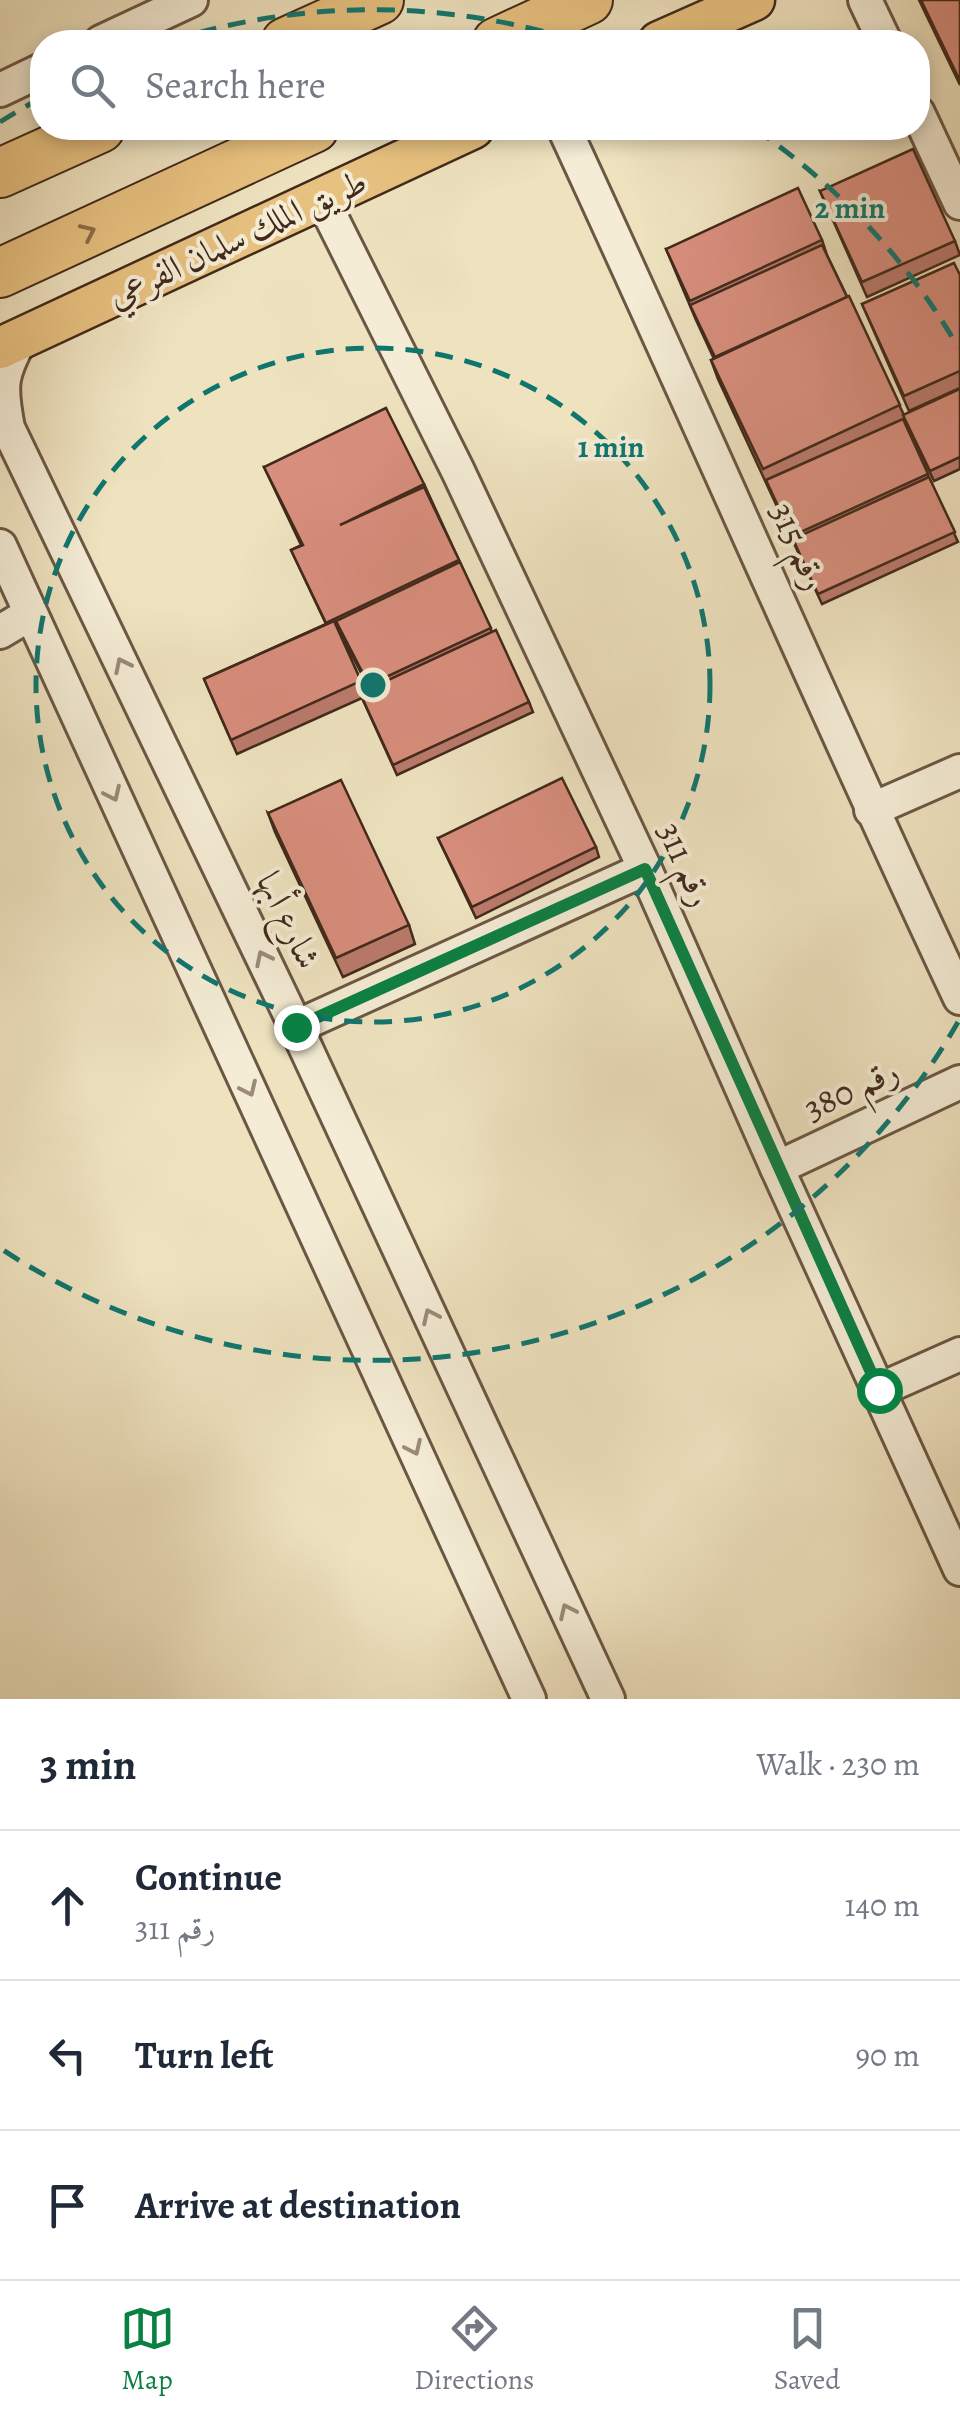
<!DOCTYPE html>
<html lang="en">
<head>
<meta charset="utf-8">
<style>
	:root { --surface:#fff; --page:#f6f6f7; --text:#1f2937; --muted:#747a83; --line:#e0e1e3; --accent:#0b8043 }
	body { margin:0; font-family:Alegreya,Amiri,serif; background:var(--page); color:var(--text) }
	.stop { position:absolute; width:30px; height:30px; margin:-22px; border:8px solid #0b8043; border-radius:50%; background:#fff }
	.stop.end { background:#0b8043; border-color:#fff; box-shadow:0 2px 10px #0008 }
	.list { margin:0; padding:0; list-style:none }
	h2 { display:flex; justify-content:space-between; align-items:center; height:130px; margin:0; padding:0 40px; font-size:42px }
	h2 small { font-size:32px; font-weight:400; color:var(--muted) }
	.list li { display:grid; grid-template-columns:65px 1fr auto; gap:30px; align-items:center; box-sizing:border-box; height:150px; padding:0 40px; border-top:2px solid var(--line) }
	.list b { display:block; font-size:38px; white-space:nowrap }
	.list p { margin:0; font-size:32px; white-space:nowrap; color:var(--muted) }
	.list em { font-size:32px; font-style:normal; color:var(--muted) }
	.icon { flex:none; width:55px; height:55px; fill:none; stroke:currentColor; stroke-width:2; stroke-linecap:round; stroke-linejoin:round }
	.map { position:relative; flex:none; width:960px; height:1699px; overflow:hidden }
	.search { position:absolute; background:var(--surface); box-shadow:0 5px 15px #0003; left:30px; right:30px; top:30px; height:110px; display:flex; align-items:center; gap:25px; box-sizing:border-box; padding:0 35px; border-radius:40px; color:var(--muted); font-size:38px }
	.sheet { height:580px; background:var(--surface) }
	nav { display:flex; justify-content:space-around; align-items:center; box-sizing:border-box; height:140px; border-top:2px solid var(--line); background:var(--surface); font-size:28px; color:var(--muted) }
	nav a { display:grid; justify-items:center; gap:5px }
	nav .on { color:var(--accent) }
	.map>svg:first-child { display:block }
</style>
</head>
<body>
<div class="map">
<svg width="960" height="1699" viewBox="0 0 960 1699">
	<rect width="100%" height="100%" fill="#eee2bf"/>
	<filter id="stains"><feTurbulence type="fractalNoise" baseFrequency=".002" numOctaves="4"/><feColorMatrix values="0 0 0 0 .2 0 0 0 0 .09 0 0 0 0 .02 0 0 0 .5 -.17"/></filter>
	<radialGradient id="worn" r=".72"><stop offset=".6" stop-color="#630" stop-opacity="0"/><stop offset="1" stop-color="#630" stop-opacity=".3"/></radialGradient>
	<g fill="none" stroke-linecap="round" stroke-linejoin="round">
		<g stroke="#6c5744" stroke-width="38">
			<g id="minor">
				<polyline points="865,0 885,42"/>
				<polyline points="101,42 191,0"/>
				<polyline points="0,90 42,70"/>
				<polyline points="918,113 960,203"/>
				<path d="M564,128c134,289 260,581 396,870"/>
				<polyline points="322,199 458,471 645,869 777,1168 960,1569"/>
				<path d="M21,338c-21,38 -21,48 -13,90l288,599 312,672"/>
				<polyline points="0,546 529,1699"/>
				<polyline points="0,632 30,614"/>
				<polyline points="871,810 960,771"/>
				<polyline points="296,1027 645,869"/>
				<polyline points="777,1168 960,1082"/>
				<polyline points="879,1390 960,1354"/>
			</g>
		</g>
		<g stroke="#41291b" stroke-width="45">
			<g id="major">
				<polyline points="659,42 754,0"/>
				<polyline points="0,348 473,128"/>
			</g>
		</g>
		<g stroke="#41291b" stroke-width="52">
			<g id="highway">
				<polyline points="286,42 379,0"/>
				<polyline points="497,42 588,0"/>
				<polyline points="0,173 100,128"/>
				<polyline points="0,273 314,128"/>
			</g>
		</g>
		<use href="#minor" stroke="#f4ecd5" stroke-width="32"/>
		<use href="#major" stroke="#e7c180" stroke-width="40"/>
		<use href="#highway" stroke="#e7c180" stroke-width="48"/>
	</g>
	<g fill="#ba7a6c" stroke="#41291b" stroke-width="2.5" fill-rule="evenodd">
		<polygon points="919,0 960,0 960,85"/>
		<polygon points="820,191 955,241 960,255 867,297"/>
		<polygon points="822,240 827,255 904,415 960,389 960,469 934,481 907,424 905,425 958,542 822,604 718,379 711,360 714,359 696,320 666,249"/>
		<polygon points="960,275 960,388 909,411 862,304"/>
		<path d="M264,467l160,17 68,148 37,70 4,10 -136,63 -35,-77 -125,56 -33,-75 122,-55 -35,-74 10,-5zM339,629l30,60 -4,2 -27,-62z"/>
		<polygon points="268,813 409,925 415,944 343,977 275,832"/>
		<polygon points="438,838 596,847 599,857 476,918"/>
	</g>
	<g fill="#d88e7d" stroke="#41291b" stroke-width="2.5">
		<polygon points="921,0 960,0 960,81"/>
		<polygon points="913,149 955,241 862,282 820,191"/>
		<polygon points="798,188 822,240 690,301 666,249"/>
		<polygon points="822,245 847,297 715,357 690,305"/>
		<polygon points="954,263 960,275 960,371 904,396 862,304"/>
		<polygon points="849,296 900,405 763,469 711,360"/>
		<polygon points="960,389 960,457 930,471 903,415"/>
		<polygon points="386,408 424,484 340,525 424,487 459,560 326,623 291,550 303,545 264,467"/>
		<polygon points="903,419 928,474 792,536 766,480"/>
		<polygon points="929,477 955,532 818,594 793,539"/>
		<polygon points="460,562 491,628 369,685 336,621"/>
		<polygon points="334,621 361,681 231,740 204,679"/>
		<polygon points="496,630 529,702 393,765 360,693"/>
		<polygon points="562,778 596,847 472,907 438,838"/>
		<polygon points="341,780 409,925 336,958 268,813"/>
	</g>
	<defs><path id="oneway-chevron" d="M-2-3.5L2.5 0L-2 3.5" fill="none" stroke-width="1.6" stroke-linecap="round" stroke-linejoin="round" transform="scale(2.5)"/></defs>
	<use stroke="#8c6d48" href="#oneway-chevron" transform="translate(88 232) rotate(-25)"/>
	<g stroke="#9a8a78">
		<use href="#oneway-chevron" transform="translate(122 665) rotate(-116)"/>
		<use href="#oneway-chevron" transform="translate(113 794) rotate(65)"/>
		<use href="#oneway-chevron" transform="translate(263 958) rotate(-116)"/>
		<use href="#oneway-chevron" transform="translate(249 1089) rotate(65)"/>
		<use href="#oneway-chevron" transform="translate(430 1316) rotate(-115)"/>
		<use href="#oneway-chevron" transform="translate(414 1448) rotate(65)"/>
		<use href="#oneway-chevron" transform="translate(567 1611) rotate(-115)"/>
	</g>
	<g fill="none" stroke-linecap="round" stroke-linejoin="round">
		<polyline stroke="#0b8043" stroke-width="12" points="296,1027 645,869 879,1390"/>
	</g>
	<g fill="none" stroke="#0f766e" stroke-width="5" stroke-dasharray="18 12">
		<circle cx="373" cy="685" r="337"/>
		<path d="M958 1022A675 675 0 0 1 0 1248M0 122A675 675 0 0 1 41 98M170 41A675 675 0 0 1 576 41M755 129A675 675 0 0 1 958 347"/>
	</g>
	<g text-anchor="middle" stroke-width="8" stroke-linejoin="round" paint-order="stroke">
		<g font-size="35" fill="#41291b" stroke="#f4ecd5">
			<text transform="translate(237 238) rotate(-25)" y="12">طريق الملك سلمان الفرعي</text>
			<text transform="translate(799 546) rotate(66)" y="12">رقم 315</text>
			<text transform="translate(686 864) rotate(66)" y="12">رقم 311</text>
			<text transform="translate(289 920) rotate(64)" y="12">شارع أبها</text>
			<text transform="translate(851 1089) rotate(-25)" y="12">رقم 380</text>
		</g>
	</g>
	<circle cx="373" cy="685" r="15" fill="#0f766e" stroke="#f4ecd5" stroke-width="5"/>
	<g font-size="30" text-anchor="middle" font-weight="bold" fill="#0f766e" stroke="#f4ecd5" stroke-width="8" stroke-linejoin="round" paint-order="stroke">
		<text x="850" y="218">2 min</text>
		<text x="611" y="457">1 min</text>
	</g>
	<rect width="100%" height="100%" filter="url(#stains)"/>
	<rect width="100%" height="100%" fill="url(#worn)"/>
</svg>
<div class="stop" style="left:879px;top:1390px"></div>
<div class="stop end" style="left:296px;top:1027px"></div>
<div class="search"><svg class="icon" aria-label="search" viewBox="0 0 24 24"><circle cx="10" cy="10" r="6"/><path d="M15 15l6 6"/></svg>Search here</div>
</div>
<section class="sheet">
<h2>3 min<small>Walk · 230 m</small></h2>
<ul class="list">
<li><svg class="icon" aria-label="ahead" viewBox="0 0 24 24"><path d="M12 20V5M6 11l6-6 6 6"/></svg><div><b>Continue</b><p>رقم 311</p></div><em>140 m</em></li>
<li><svg class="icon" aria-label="left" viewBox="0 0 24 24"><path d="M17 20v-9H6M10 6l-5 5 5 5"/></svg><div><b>Turn left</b></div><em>90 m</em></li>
<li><svg class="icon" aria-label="arrive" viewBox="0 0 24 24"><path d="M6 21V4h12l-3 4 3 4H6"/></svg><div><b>Arrive at destination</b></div></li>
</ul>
</section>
<nav>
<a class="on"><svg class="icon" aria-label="map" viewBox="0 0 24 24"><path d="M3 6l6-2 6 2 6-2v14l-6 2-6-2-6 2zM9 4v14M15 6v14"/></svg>Map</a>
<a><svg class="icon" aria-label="directions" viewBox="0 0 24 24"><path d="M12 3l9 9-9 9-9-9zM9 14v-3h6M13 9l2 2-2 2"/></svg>Directions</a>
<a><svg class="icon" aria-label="saved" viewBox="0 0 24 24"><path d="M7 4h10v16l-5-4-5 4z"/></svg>Saved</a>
</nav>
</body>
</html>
